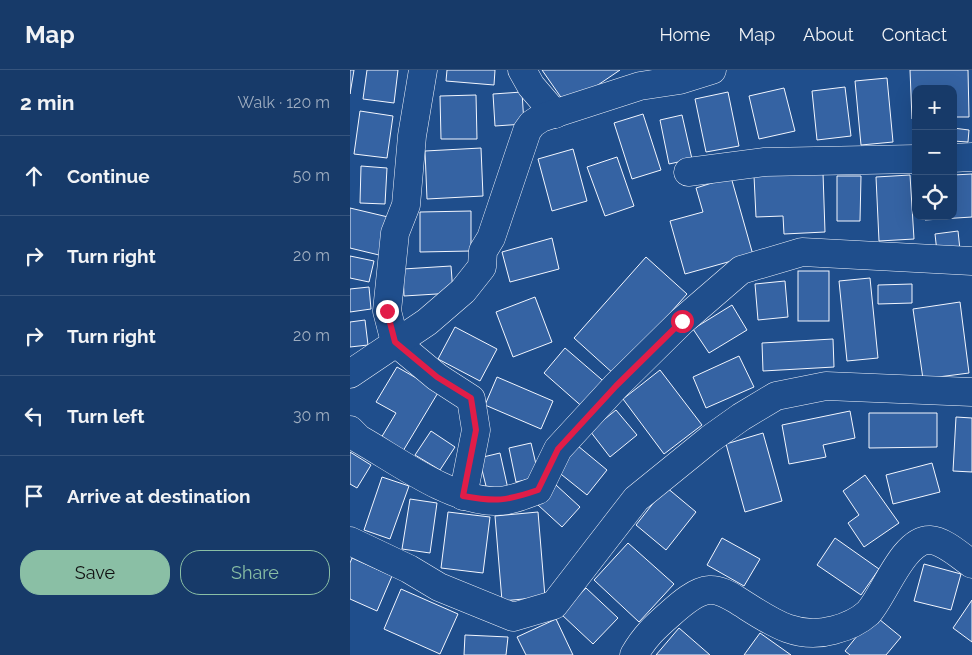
<!DOCTYPE html>
<html lang="en">
<head>
<meta charset="utf-8">
<style>
	:root { --surface:#173a69; --page:#20416f; --text:#f1f3f6; --muted:#9eadc0; --line:#36547d; --accent:#8abfa5 }
	body { margin:0; font-family:Raleway,sans-serif; background:var(--page); color:var(--text) }
	.controls { position:absolute; right:15px; top:15px; display:grid; overflow:hidden; border-radius:10px; box-shadow:0 5px 20px #0002 }
	.controls button { width:45px; height:45px; display:grid; place-items:center; padding:0; border:0; border-bottom:1px solid var(--line); background:var(--surface); color:var(--text); font:25px sans-serif }
	.stop { position:absolute; width:15px; height:15px; margin:-11px; border:4px solid #e11d48; border-radius:50%; background:#fff }
	.stop.end { background:#e11d48; border-color:#fff; box-shadow:0 1px 5px #0008 }
	.list { margin:0; padding:0; list-style:none }
	h2 { display:flex; justify-content:space-between; align-items:center; height:65px; margin:0; padding:0 20px; font-size:21px }
	h2 small { font-size:16px; font-weight:400; color:var(--muted) }
	.list li { display:grid; grid-template-columns:32px 1fr auto; gap:15px; align-items:center; box-sizing:border-box; height:80px; padding:0 20px; border-top:1px solid var(--line) }
	.list b { display:block; font-size:19px; white-space:nowrap }
	.list em { font-size:16px; font-style:normal; color:var(--muted) }
	.actions { display:flex; gap:10px; padding:15px 20px }
	.actions a { flex:1; padding:11px 0; border:1px solid var(--accent); border-radius:20px; text-align:center; font-size:18px; color:var(--accent) }
	.actions .main { background:var(--accent); color:#111 }
	.icon { flex:none; width:28px; height:28px; fill:none; stroke:currentColor; stroke-width:2; stroke-linecap:round; stroke-linejoin:round }
	.map { position:relative; flex:none; width:622px; height:585px; overflow:hidden }
	header { display:flex; align-items:center; gap:30px; box-sizing:border-box; height:70px; padding:0 25px; background:var(--surface); border-bottom:1px solid var(--line) }
	header strong { font-size:24px }
	nav { display:flex; gap:28px; margin-inline-start:auto; font-size:18px }
	main { display:flex }
	aside { flex:1; background:var(--surface) }
	.map>svg:first-child { display:block }
</style>
</head>
<body>
<header>
<strong>Map</strong>
<nav><a>Home</a><a>Map</a><a>About</a><a>Contact</a></nav>
</header>
<main>
<aside>
<h2>2 min<small>Walk · 120 m</small></h2>
<ul class="list">
<li><svg class="icon" aria-label="ahead" viewBox="0 0 24 24"><path d="M12 20V5M6 11l6-6 6 6"/></svg><div><b>Continue</b></div><em>50 m</em></li>
<li><svg class="icon" aria-label="right" viewBox="0 0 24 24"><path d="M7 20v-9h11M14 6l5 5-5 5"/></svg><div><b>Turn right</b></div><em>20 m</em></li>
<li><svg class="icon" aria-label="right" viewBox="0 0 24 24"><path d="M7 20v-9h11M14 6l5 5-5 5"/></svg><div><b>Turn right</b></div><em>20 m</em></li>
<li><svg class="icon" aria-label="left" viewBox="0 0 24 24"><path d="M17 20v-9H6M10 6l-5 5 5 5"/></svg><div><b>Turn left</b></div><em>30 m</em></li>
<li><svg class="icon" aria-label="arrive" viewBox="0 0 24 24"><path d="M6 21V4h12l-3 4 3 4H6"/></svg><div><b>Arrive at destination</b></div></li>
</ul>
<div class="actions"><a class="main">Save</a><a>Share</a></div>
</aside>
<div class="map">
<svg width="622" height="585" viewBox="0 0 622 585">
	<rect width="100%" height="100%" fill="#1f4e8c"/>
	<g fill="#3563a3" stroke="#f2f6ff">
		<polygon points="0,0 4,0 0,24"/>
		<polygon points="17,0 48,0 44,33 13,29"/>
		<polygon points="97,0 145,0 144,15 96,11"/>
		<polygon points="192,0 270,0 217,36"/>
		<polygon points="560,0 618,0 619,47 603,47 603,19 566,19 566,49 562,49"/>
		<polygon points="537,8 543,72 511,75 505,11"/>
		<polygon points="495,17 501,66 467,70 462,21"/>
		<polygon points="434,18 445,61 409,69 399,26"/>
		<polygon points="172,22 174,54 145,56 143,24"/>
		<polygon points="378,22 389,76 356,82 345,29"/>
		<polygon points="126,25 127,69 91,69 90,26"/>
		<polygon points="10,41 43,46 37,88 4,84"/>
		<polygon points="293,44 311,100 282,109 264,53"/>
		<polygon points="332,45 342,89 319,94 310,50"/>
		<polygon points="603,58 619,60 618,72 603,71"/>
		<polygon points="131,78 133,126 77,129 75,81"/>
		<polygon points="223,79 237,131 202,141 188,89"/>
		<polygon points="267,87 284,136 255,146 237,97"/>
		<polygon points="11,96 37,98 35,134 10,133"/>
		<polygon points="473,103 475,162 434,164 433,146 406,147 404,106"/>
		<polygon points="622,104 622,147 575,150 574,146 603,146 603,105"/>
		<polygon points="560,105 564,169 529,171 526,107"/>
		<polygon points="487,106 511,106 510,151 487,151"/>
		<polygon points="381,107 403,185 335,204 320,151 353,142 346,118"/>
		<polygon points="0,138 38,147 29,185 0,178"/>
		<polygon points="121,141 121,181 70,182 70,142"/>
		<polygon points="608,161 610,180 587,182 585,164"/>
		<polygon points="202,168 209,199 160,212 152,182"/>
		<polygon points="0,186 24,191 19,212 0,208"/>
		<polygon points="296,187 337,224 265,305 224,268"/>
		<polygon points="101,196 103,223 54,226 53,199"/>
		<rect x="448" y="201" width="31" height="50"/>
		<polygon points="520,208 528,288 497,291 489,211"/>
		<polygon points="435,211 438,247 408,250 405,214"/>
		<polygon points="562,214 562,233 528,234 528,215"/>
		<polygon points="19,217 21,239 0,242 0,219"/>
		<polygon points="185,227 202,272 163,287 146,242"/>
		<polygon points="610,232 619,303 573,309 563,239"/>
		<polygon points="382,235 397,260 359,283 343,259"/>
		<polygon points="15,250 18,275 0,277 0,252"/>
		<polygon points="105,257 147,279 130,311 88,289"/>
		<polygon points="483,269 484,297 413,301 412,273"/>
		<polygon points="215,278 258,315 236,340 194,303"/>
		<polygon points="389,286 404,317 356,338 343,307"/>
		<polygon points="47,297 89,321 53,381 31,368 46,343 26,332"/>
		<polygon points="310,300 352,355 314,384 273,329"/>
		<polygon points="147,307 203,331 191,359 135,335"/>
		<polygon points="266,340 287,365 260,387 240,361"/>
		<polygon points="500,341 505,368 473,375 476,387 439,394 432,355"/>
		<polygon points="519,343 587,343 587,377 519,378"/>
		<polygon points="606,347 622,348 622,402 603,401"/>
		<polygon points="81,361 105,377 90,400 65,385"/>
		<polygon points="413,363 432,431 395,442 376,374"/>
		<polygon points="181,373 189,407 166,412 159,378"/>
		<polygon points="228,376 257,400 237,425 207,401"/>
		<polygon points="0,382 21,395 7,418 0,414"/>
		<polygon points="150,383 158,419 138,424 129,388"/>
		<polygon points="582,393 590,422 543,434 536,405"/>
		<polygon points="515,405 549,453 514,477 498,453 509,445 493,421"/>
		<polygon points="32,407 59,416 40,469 14,460"/>
		<polygon points="206,415 230,437 212,457 188,435"/>
		<polygon points="316,417 346,442 316,480 286,455"/>
		<polygon points="60,429 87,433 80,483 52,479"/>
		<polygon points="98,442 140,447 133,503 91,498"/>
		<polygon points="188,442 195,527 152,531 145,446"/>
		<polygon points="372,468 410,489 394,516 357,495"/>
		<polygon points="485,468 529,499 511,525 467,495"/>
		<polygon points="278,473 324,514 289,552 244,510"/>
		<polygon points="2,488 42,506 27,541 0,529 0,493"/>
		<polygon points="574,494 611,504 601,540 564,531"/>
		<polygon points="236,518 268,548 243,574 211,544"/>
		<polygon points="51,519 108,544 90,584 34,559"/>
		<polygon points="622,530 622,572 603,558"/>
		<polygon points="524,545 551,567 536,585 500,585 495,581"/>
		<polygon points="206,549 223,585 176,585 167,567"/>
		<polygon points="329,558 360,585 306,585"/>
		<polygon points="410,563 441,585 394,585"/>
		<polygon points="115,565 158,567 156,585 114,585"/>
	</g>
	<g fill="none" stroke-linecap="round" stroke-linejoin="round">
		<g stroke="#f2f6ff" stroke-width="29">
			<g id="minor">
				<polyline points="73,0 62,66 56,135 45,163 37,241 45,272 87,307 121,329 126,360 113,426"/>
				<polyline points="172,0 181,16 205,44"/>
				<polyline points="603,88 622,87"/>
				<polyline points="338,102 415,92 566,89"/>
				<polyline points="0,304 77,252 113,221 132,197 133,181 141,168 177,61 182,54 191,48 290,16 330,10 362,0"/>
				<path d="M0,360l9,9c39,22 90,61 135,62 15,1 30,-6 44,-11l20,-41 58,-63 66,-65 59,-51 61,-18 170,9"/>
				<polyline points="0,471 59,499 89,517 163,547 204,535 286,429 360,369 391,347 426,326 476,316 622,322"/>
				<path d="M284,585c11,-19 21,-28 37,-42 10,-9 25,-22 38,-23 10,-1 20,5 28,10 32,20 58,41 97,30 12,-3 25,-9 34,-17 16,-17 35,-74 62,-73 15,1 30,16 42,24"/>
			</g>
		</g>
		<use href="#minor" stroke="#1f4e8c" stroke-width="28"/>
	</g>
	<g fill="none" stroke-linecap="round" stroke-linejoin="round">
		<path stroke="#e11d48" stroke-width="6" d="M37,241l8,31 42,35 34,21 5,32 -13,66c33,6 43,5 75,-6l20,-41 58,-63 66,-65"/>
	</g>
</svg>
<div class="controls">
<button>+</button>
<button>−</button>
<button><svg class="icon" aria-label="locate" viewBox="0 0 24 24"><circle cx="12" cy="12" r="6"/><path d="M12 2v4M12 18v4M2 12h4M18 12h4"/></svg></button>
</div>
<div class="stop" style="left:332px;top:251px"></div>
<div class="stop end" style="left:37px;top:241px"></div>
</div>
</main>
</body>
</html>
